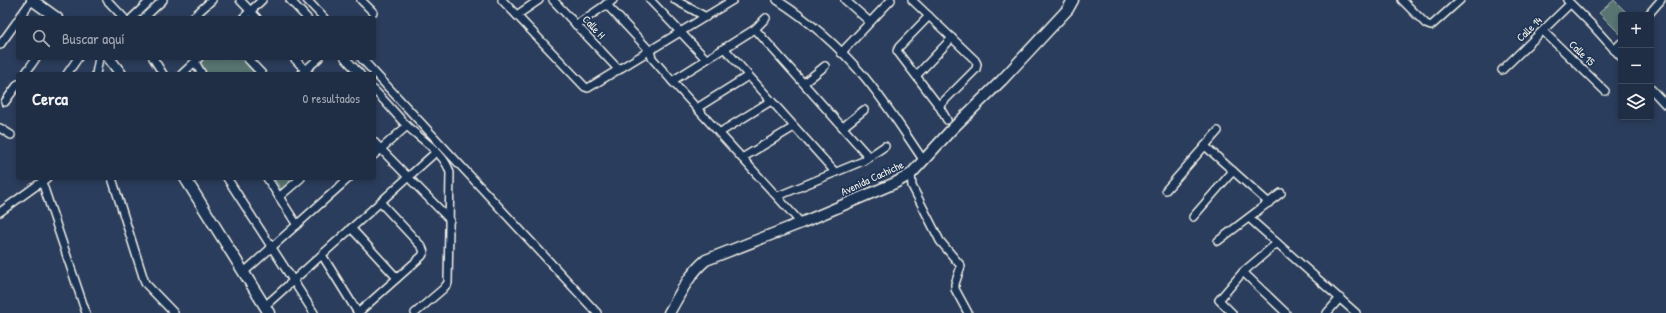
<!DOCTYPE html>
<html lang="es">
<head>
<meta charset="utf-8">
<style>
	:root { --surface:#202e45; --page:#2d3a50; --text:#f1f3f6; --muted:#a2a8b3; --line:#3d4a5e }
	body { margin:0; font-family:"Patrick Hand",sans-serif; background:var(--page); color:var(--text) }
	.controls { position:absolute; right:12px; top:12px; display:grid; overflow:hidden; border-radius:4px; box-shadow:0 2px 6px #0003 }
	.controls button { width:36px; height:36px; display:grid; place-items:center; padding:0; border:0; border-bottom:1px solid var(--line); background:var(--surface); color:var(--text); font:20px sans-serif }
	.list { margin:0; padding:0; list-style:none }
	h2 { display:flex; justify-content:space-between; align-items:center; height:52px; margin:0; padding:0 16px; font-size:17px }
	h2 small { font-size:13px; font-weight:400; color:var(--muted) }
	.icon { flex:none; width:22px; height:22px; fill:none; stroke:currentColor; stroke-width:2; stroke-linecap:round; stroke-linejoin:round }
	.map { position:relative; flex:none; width:1666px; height:313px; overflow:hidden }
	.search { position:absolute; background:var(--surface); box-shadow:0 2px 6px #0003; left:16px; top:16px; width:360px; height:44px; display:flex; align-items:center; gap:10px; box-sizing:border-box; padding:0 14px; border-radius:4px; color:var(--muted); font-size:15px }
	.panel { position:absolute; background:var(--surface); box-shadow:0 2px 6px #0003; left:16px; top:72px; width:360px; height:108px; border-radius:4px }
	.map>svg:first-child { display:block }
</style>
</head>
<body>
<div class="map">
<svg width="1666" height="313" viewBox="0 0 1666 313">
	<rect width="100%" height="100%" fill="#2b3d5c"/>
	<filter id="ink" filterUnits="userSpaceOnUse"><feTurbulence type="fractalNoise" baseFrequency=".025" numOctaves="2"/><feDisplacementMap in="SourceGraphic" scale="8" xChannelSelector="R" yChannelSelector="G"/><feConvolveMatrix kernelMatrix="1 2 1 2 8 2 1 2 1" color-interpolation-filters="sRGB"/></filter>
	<g filter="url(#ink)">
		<g fill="#597572" stroke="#a6b3ad">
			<polygon points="1614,0 1629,15 1621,15 1621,32 1620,34 1599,13"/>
			<polygon points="203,58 244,58 259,74 204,74 198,63"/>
			<polygon points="274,178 298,178 283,192"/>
		</g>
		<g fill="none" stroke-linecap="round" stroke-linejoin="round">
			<g stroke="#f4f1e8" stroke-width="10">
				<g id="street">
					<polyline points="107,0 124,18"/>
					<polyline points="240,0 257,18"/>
					<polyline points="290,0 307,18"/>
					<polyline points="307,0 324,18"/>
					<polyline points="361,0 373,12"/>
					<polyline points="502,0 585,87 588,88 733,0"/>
					<polyline points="553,0 619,70"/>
					<polyline points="650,0 706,59"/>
					<polyline points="675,0 706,17"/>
					<path d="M777,0c31,20 61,46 85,74 23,27 42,58 62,87"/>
					<polyline points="845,0 870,22"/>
					<polyline points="912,0 975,60 977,64 976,69 939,106"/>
					<polyline points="1402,0 1426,24 1431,26 1460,0"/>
					<polyline points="1567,0 1592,25 1621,57"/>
					<polyline points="606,4 650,51 652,58 672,81 801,223"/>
					<polyline points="517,15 539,0"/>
					<polyline points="1648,15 1661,0"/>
					<polyline points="929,16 899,47 897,51 939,106 947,120"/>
					<polyline points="19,18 32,0"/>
					<polyline points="132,18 151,0"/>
					<polyline points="144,18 163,0"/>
					<polyline points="192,18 212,0"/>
					<polyline points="243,18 262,0"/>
					<polyline points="576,25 613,0"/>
					<polyline points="755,29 869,157"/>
					<polyline points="1543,31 1605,91"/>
					<polyline points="0,45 18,20"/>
					<polyline points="724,48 835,172"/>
					<polyline points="1614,50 1621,43"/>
					<polyline points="841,53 891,0"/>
					<polyline points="153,58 163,74"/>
					<polyline points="247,58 262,74"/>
					<polyline points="294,58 309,74"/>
					<polyline points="345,58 360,74"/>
					<polyline points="361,58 597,313"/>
					<polyline points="195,62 202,74"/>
					<polyline points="1502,70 1570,4"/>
					<polyline points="25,74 36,58"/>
					<polyline points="67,74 78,58"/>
					<polyline points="96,74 99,58"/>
					<polyline points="182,74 199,58"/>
					<polyline points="301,74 319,58"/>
					<polyline points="917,75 952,38"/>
					<polyline points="672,81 755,29 766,18"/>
					<polyline points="804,83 825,66"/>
					<polyline points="1651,89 1666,105"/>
					<path d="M374,90c11,11 21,23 32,35 13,13 40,29 44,48l-2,110 -5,6 -28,24"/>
					<polyline points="5,102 18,84"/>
					<polyline points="697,108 748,76"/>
					<polyline points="843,127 864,110"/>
					<polyline points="0,128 11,135"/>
					<polyline points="719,133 771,101"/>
					<polyline points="374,142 450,220"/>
					<polyline points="1205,146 1269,203"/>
					<polyline points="374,155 407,126"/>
					<polyline points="742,158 794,127"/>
					<polyline points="911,174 912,186 940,241 961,266 955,284 955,289 968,313"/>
					<polyline points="112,178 145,283 174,313"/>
					<polyline points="227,178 314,313"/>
					<polyline points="267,178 297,225"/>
					<polyline points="42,182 86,313"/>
					<polyline points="1166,190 1218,131"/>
					<polyline points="778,196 863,161 885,146"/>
					<polyline points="279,197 301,178"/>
					<polyline points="0,212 47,178"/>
					<polyline points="1193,217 1233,171"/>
					<polyline points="1249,218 1356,313"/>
					<polyline points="351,228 397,278"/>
					<polyline points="1218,241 1281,193"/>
					<polyline points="322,255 358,313"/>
					<polyline points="1243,272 1286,313"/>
					<polyline points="243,273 349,178"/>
					<polyline points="265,306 436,152"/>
					<polyline points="358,313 422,256 424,252 422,247 380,202"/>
					<polyline points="1232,313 1219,300 1243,272 1277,243"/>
					<polyline points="1327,313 1340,298"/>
				</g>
			</g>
			<g stroke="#f4f1e8" stroke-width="13">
				<g id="secondary">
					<polyline points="32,0 57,18"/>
					<polyline points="109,58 121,74"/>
					<polyline points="185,178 269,313"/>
					<path d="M669,313c11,-19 20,-39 37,-53l95,-37 94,-40 16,-9 41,-45 50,-49 66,-71 5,-9"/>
				</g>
			</g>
			<use href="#street" stroke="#1d3557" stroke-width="7"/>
			<use href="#secondary" stroke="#1d3557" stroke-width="10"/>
		</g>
	</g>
	<g text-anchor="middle" stroke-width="3.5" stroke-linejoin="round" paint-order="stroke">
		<g font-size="11" fill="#f4f1e8" stroke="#1d3557">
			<text transform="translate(594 27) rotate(47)" y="4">Calle H</text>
			<text transform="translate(1529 29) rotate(-44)" y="4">Calle 14</text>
			<text transform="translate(1582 53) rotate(44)" y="4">Calle 15</text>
			<text transform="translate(872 178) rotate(-25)" y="4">Avenida Cachiche</text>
		</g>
	</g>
</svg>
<div class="controls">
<button>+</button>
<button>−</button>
<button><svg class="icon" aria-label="layers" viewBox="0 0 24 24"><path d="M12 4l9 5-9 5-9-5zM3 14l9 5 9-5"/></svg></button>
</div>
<div class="search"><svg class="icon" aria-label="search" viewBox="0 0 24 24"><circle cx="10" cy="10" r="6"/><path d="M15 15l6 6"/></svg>Buscar aquí</div>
<section class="panel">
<h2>Cerca<small>0 resultados</small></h2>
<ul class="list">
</ul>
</section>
</div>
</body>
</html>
